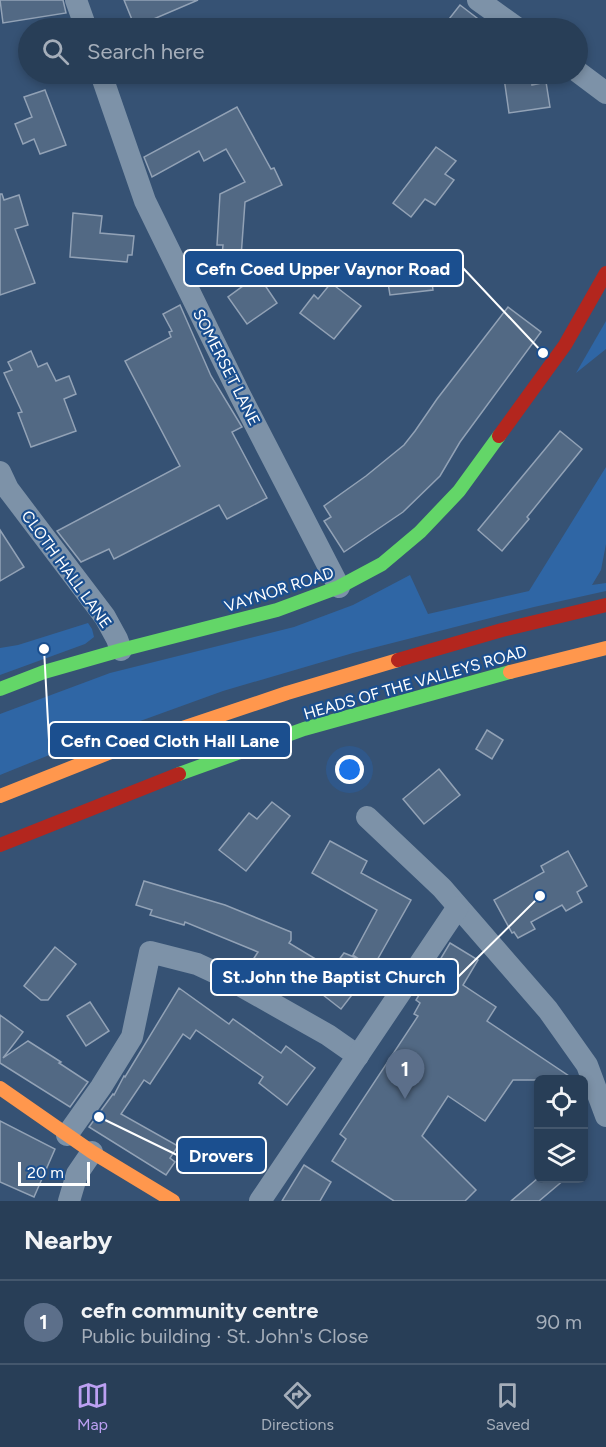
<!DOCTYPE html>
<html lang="en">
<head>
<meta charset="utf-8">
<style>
	:root { --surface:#283e57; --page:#30455d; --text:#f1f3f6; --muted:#a5aeba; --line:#44576d; --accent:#bca0f2 }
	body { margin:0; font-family:Figtree,sans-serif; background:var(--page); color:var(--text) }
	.controls { position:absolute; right:18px; bottom:18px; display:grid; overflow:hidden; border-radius:9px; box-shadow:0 3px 9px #0003 }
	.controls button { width:54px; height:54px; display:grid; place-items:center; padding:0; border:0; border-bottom:2px solid var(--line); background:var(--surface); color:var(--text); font:30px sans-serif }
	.scale { position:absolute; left:18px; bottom:15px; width:72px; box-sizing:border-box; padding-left:6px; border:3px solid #fff; border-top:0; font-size:16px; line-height:21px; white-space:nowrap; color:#fff; -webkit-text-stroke:4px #1b4f8f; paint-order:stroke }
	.you { position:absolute; left:350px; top:770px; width:21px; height:21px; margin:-15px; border:4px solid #fff; border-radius:50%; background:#1a73e8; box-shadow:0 0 0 9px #1a73e833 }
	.badge { display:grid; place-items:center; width:39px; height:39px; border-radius:50%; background:var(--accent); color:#fff; font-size:20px; font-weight:700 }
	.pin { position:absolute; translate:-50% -50px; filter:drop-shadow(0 2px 3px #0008) }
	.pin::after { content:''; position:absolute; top:32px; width:21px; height:18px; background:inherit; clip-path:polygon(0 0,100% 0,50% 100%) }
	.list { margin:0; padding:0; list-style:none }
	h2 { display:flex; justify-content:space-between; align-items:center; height:78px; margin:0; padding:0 24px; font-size:26px }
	h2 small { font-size:20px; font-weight:400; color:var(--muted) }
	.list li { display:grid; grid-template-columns:39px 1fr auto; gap:18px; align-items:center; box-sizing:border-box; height:84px; padding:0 24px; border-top:2px solid var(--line) }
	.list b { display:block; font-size:22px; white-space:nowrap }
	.list p { margin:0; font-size:20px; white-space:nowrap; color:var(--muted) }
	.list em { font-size:20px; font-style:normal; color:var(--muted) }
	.icon { flex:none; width:33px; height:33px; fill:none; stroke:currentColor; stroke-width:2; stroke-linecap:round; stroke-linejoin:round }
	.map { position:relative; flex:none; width:606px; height:1201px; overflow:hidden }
	.search { position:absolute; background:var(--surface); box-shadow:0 3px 9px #0003; left:18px; right:18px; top:18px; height:66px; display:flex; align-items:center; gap:15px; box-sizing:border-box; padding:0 21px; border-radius:33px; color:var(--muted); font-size:22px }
	.sheet { height:162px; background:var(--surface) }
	nav { display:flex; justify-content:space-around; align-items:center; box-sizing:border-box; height:84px; border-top:2px solid var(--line); background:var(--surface); font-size:16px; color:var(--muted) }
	nav a { display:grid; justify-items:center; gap:3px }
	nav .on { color:var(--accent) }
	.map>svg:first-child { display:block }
</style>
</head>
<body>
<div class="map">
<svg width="606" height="1201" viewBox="0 0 606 1201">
	<rect width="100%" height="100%" fill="#365274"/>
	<g fill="#2f66a5">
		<polygon points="606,321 606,349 576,373"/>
		<polygon points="606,467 606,544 601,570 592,585 606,583 606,591 534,607 353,653 223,691 74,745 0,775 0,714 110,673 294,627 353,605 410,575 428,614 529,591"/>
		<polygon points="88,623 92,629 94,637 85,644 0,675 0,648 18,645"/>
	</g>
	<g fill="#526984" stroke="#92a2b6" stroke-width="1.5">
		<polygon points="0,0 63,0 66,13 3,23"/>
		<polygon points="124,0 198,0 135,27"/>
		<polygon points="460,5 490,28 442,28"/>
		<polygon points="530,74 532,85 546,82 550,107 509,113 504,78"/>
		<polygon points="45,90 66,145 40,154 34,139 23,144 15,124 32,117 24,97"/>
		<polygon points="237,107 271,169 274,168 282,185 245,202 241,257 222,256 223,245 217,245 220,194 245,182 226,149 204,161 199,151 152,177 144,157"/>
		<polygon points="436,147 456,161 445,174 454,180 435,205 425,199 411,217 393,203"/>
		<polygon points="0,194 2,194 4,200 19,195 28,225 15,229 35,283 0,295"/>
		<polygon points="73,213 102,216 100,233 134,236 132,255 128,255 127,262 70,257"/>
		<polygon points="428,251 433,290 390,295 387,277 394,276 391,256"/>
		<polygon points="258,275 277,303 247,324 228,297"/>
		<polygon points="331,283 361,306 334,339 300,313 314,295 318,299"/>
		<polygon points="180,305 211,376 242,427 232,432 267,498 227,519 219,505 114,559 109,549 81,562 57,531 180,466 125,361 171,337 169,332 172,331 163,314"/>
		<polygon points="508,307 541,332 460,442 440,476 403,512 344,552 324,521 331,517 324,506 366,476 404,445 415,431 437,399"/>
		<polygon points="31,351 38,367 47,363 56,381 69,376 76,394 64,399 76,431 31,447 18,413 22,412 4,373 12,370 8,362"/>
		<polygon points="560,431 582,449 527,517 529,519 502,551 478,530"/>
		<polygon points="0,530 24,567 0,581"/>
		<polygon points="487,730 503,740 492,759 476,749"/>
		<polygon points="439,769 460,795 424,824 403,799"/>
		<polygon points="272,802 290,816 246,871 219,850 249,813 257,819"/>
		<polygon points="330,841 367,861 361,873 411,900 372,969 341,1009 300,977 296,983 254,958 258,952 185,922 184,925 150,915 152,910 136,905 144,881 225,905 291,932 291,940 289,943 332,969 344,953 359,959 353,955 377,910 312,873"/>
		<polygon points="568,851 587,886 577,892 582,902 566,911 562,905 531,922 535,929 518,938 514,932 512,933 494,900 544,872 541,866"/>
		<polygon points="450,943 478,960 463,985 496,1007 487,1021 575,1080 513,1080 485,1121 448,1096 422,1136 476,1190 465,1201 394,1201 332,1161 346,1139 340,1134 418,1016 414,1014 420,1003 416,1000"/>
		<polygon points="55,947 76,964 48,1000 41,1000 24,986"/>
		<polygon points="179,988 229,1024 233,1019 281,1053 286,1046 315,1068 287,1105 259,1083 263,1077 196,1030 190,1039 183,1034 150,1084 144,1080 121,1114 178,1146 170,1158 175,1162 166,1175 89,1127 113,1094 114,1095 124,1076 125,1077"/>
		<polygon points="90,1002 109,1031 86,1046 67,1016"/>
		<polygon points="0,1015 23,1032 3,1058 28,1041 61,1062 59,1063 88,1082 70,1107 0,1063"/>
		<polygon points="0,1121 55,1149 34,1197 0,1182"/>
		<polygon points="304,1165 331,1182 320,1201 282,1201"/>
		<polygon points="537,1179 565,1179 539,1201 511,1201"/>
	</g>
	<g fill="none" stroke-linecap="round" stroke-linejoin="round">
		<g stroke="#7d92a8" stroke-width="22">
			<polyline points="76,0 86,28"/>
			<polyline points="478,0 517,28"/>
			<polyline points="578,72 606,93"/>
			<polyline points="101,74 145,201 240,395 339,587"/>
			<polyline points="0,472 8,489 105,617 117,639 121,650"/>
			<polyline points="367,817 442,888 548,1010 587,1065 606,1116"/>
			<polyline points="67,1135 101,1087 132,1037 150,952 197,964 227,978 328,1035 358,1056"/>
			<polyline points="69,1201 77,1174 92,1152"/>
			<polyline points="260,1201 458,907"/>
		</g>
		<g stroke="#63d668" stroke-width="14">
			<polyline points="0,689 44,672 121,650 277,610 339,587 382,564 420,532 459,491 499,436"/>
			<polyline points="179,774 304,729 510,672"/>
		</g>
		<g stroke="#ff974d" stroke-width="14">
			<polyline points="510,672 606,648"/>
			<polyline points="0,796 111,752 287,693 398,660"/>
			<polyline points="0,1088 92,1152 173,1201"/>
		</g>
		<g stroke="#b3261e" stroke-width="14">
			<polyline points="499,436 565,345 606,273"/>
			<polyline points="398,660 502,630 606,605"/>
			<polyline points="0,845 179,774"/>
		</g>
	</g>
	<g text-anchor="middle" stroke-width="4.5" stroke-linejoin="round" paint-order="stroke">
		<g font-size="16" fill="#fff" stroke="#1b4f8f">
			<text transform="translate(227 367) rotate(63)" y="6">SOMERSET LANE</text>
			<text transform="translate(67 569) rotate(54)" y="6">CLOTH HALL LANE</text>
			<text transform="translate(279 589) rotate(-18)" y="6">VAYNOR ROAD</text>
			<text transform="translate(415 682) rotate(-16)" y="6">HEADS OF THE VALLEYS ROAD</text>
		</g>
	</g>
	<path fill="none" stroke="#fff" stroke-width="2" d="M543 353L463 268M44 649L49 740M540 896L458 977M99 1117L177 1155"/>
	<g fill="#fff" stroke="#1b4f8f" stroke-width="2">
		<circle cx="543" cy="353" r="6"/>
		<circle cx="44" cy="649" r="6"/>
		<circle cx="540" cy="896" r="6"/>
		<circle cx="99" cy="1117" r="6"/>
	</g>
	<g fill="#1b4f8f" stroke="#fff" stroke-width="2">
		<rect x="184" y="250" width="279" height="36" rx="6"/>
		<rect x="49" y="722" width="242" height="36" rx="6"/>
		<rect x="211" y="959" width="247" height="36" rx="6"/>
		<rect x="177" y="1137" width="89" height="36" rx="6"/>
	</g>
	<g font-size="18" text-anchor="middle" font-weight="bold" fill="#fff">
		<text x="323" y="275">Cefn Coed Upper Vaynor Road</text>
		<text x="170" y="747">Cefn Coed Cloth Hall Lane</text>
		<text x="334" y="983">St.John the Baptist Church</text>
		<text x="221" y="1162">Drovers</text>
	</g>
</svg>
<div class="controls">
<button><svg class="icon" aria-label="locate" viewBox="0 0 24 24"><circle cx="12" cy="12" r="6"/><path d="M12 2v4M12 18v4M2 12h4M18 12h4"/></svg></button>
<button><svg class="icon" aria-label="layers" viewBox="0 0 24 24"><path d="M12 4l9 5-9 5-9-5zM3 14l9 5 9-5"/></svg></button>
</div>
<div class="scale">20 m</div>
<div class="you"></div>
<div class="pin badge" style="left:405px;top:1099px;background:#5c6f8a">1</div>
<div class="search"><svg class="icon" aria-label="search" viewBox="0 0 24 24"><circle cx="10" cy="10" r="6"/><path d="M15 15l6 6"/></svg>Search here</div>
</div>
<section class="sheet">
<h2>Nearby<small></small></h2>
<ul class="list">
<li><span class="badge" style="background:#5c6f8a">1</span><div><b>cefn community centre</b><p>Public building · St. John's Close</p></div><em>90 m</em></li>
</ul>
</section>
<nav>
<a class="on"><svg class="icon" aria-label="map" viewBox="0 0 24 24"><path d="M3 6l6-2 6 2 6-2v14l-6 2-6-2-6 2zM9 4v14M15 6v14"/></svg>Map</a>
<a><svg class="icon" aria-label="directions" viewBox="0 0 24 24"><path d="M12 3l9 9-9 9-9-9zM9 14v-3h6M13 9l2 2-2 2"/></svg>Directions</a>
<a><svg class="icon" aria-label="saved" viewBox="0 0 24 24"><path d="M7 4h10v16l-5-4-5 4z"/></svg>Saved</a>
</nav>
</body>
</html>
